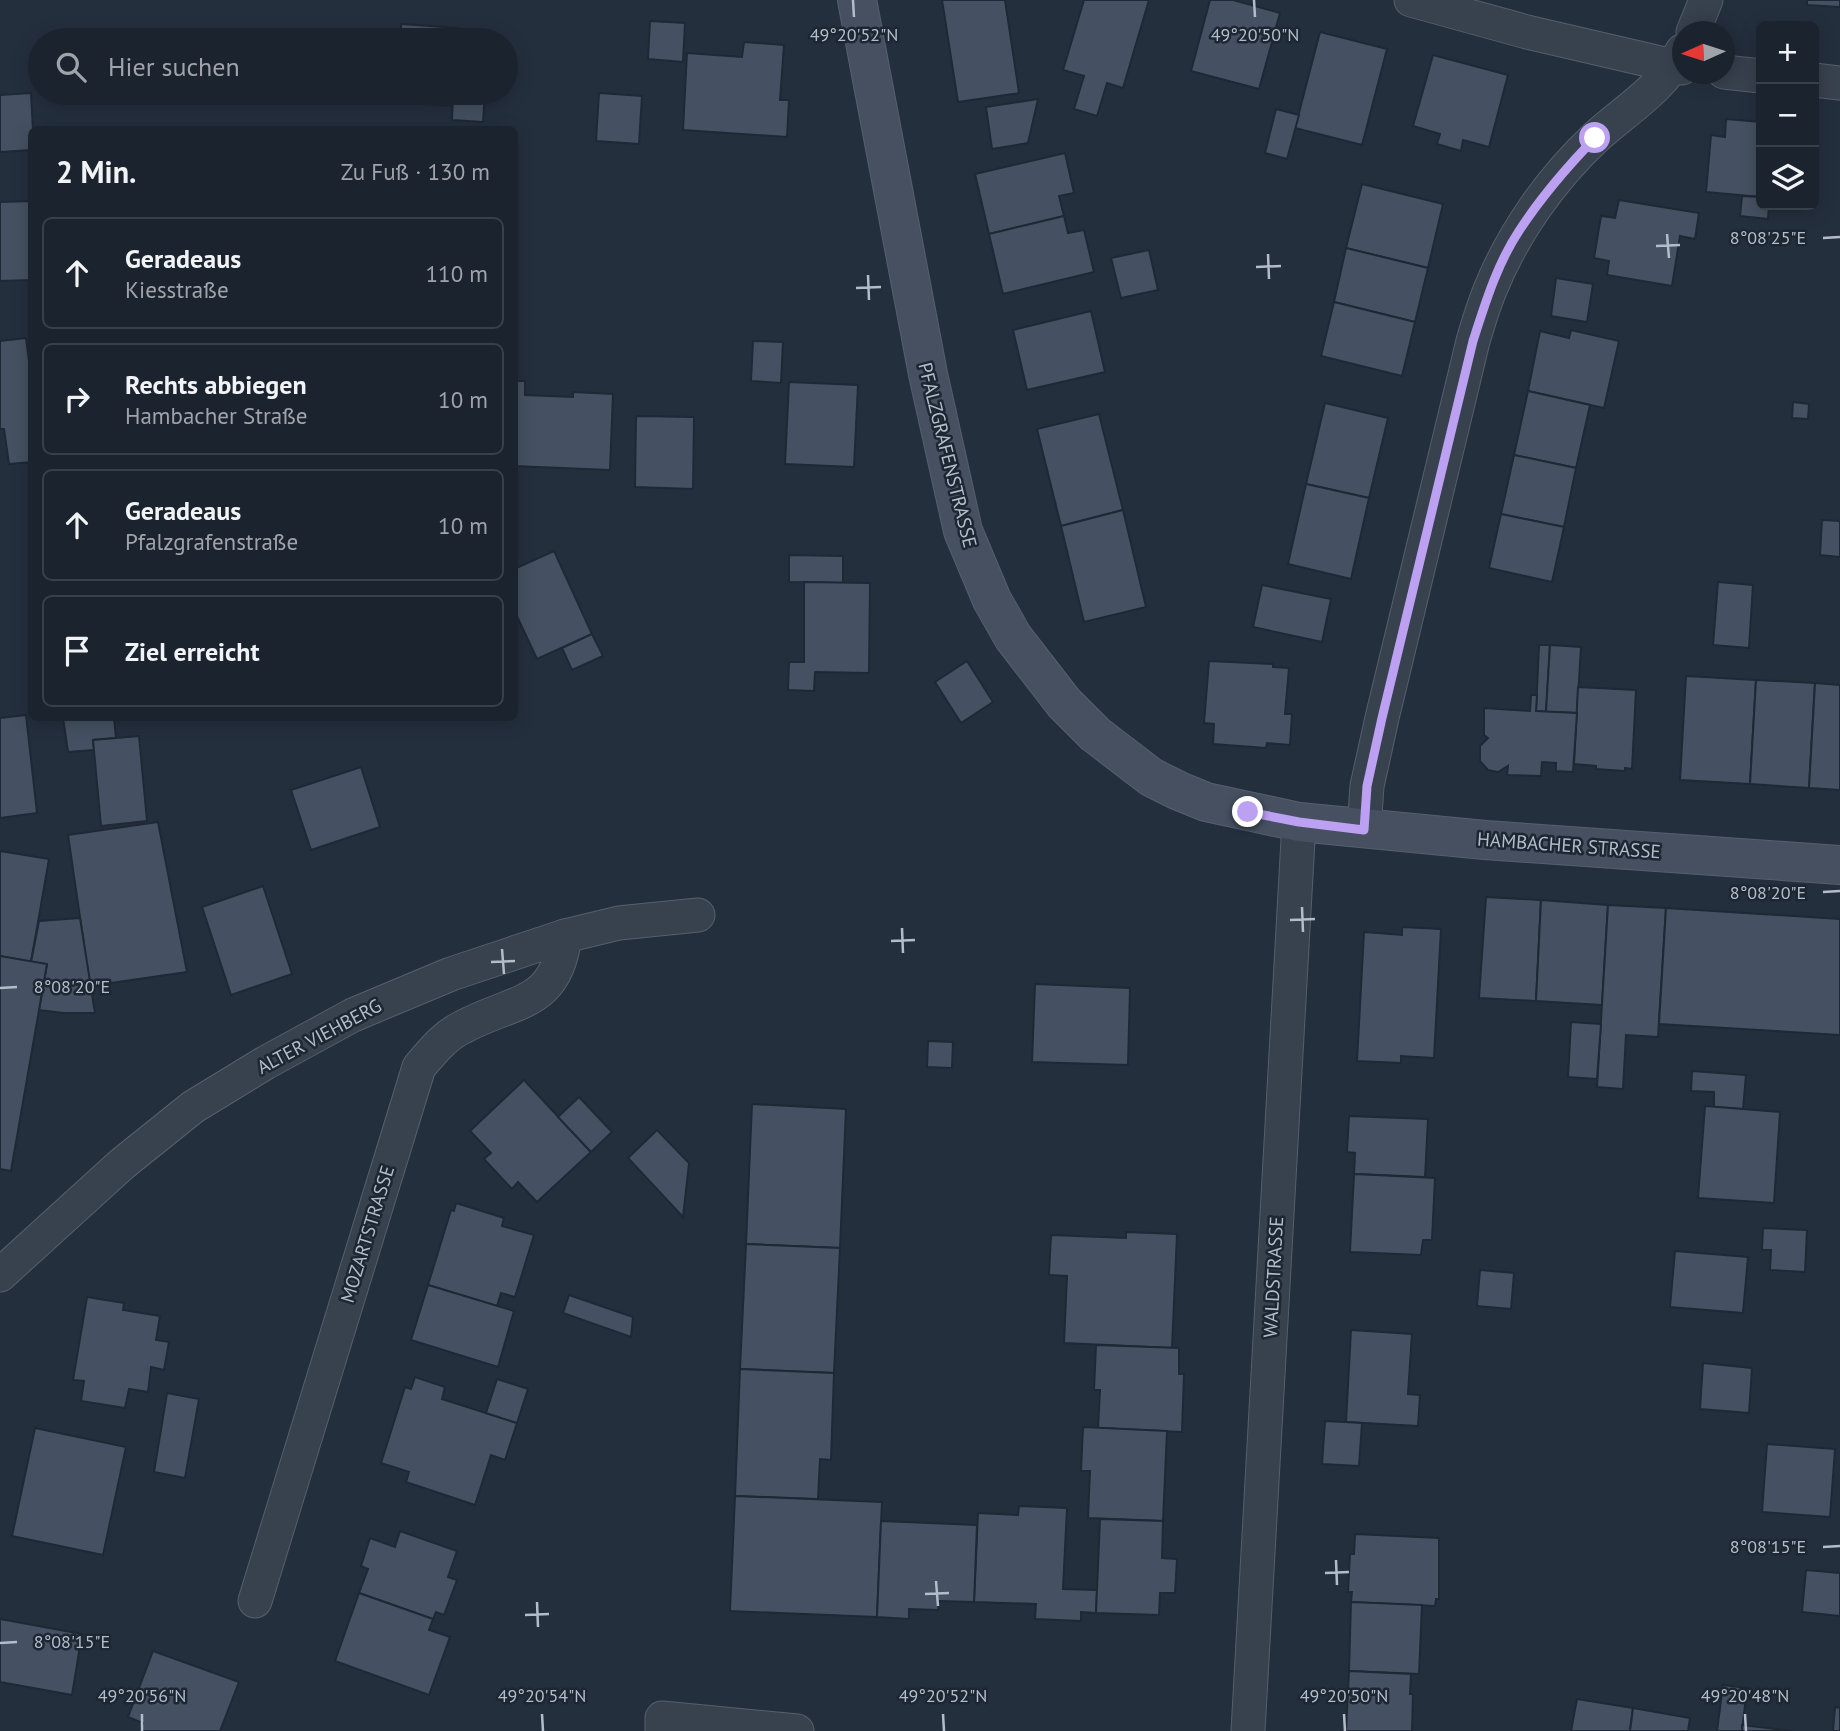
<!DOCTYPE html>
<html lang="de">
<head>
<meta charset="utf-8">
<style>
	:root { --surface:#1b232e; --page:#282f3a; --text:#f1f3f6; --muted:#a0a4aa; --line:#39404a }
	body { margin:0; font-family:"PT Sans",sans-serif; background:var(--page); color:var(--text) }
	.controls { position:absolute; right:21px; top:21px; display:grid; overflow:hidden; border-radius:10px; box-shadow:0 4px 18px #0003 }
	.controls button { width:63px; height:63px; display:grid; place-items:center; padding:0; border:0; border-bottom:2px solid var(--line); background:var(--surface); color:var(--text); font:35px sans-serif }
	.compass { position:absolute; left:1672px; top:21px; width:63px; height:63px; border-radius:50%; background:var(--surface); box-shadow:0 4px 18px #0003; rotate:267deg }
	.stop { position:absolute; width:21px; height:21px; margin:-16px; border:5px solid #bca0f2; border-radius:50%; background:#fff }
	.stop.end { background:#bca0f2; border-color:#fff; box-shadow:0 2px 7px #0008 }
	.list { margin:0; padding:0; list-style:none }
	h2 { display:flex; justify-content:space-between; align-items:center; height:91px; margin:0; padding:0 28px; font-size:30px }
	h2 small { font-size:23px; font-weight:400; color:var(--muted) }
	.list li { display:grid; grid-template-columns:46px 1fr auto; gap:21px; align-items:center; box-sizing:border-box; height:112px; margin:0 14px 14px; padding:0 14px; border:2px solid var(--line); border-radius:10px }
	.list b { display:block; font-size:26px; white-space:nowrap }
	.list p { margin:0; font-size:23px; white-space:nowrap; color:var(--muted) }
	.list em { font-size:23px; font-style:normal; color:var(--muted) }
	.icon { flex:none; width:38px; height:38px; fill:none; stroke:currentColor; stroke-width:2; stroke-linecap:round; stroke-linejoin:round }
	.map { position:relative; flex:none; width:1840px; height:1731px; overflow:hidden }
	.search { position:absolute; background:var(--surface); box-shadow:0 4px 18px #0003; left:28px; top:28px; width:490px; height:77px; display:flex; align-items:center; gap:18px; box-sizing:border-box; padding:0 24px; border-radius:38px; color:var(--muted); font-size:26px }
	.panel { position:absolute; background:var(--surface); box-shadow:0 4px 18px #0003; left:28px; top:126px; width:490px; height:595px; border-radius:10px }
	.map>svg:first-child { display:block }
</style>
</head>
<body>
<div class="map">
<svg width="1840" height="1731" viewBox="0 0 1840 1731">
	<rect width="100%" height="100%" fill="#242f3e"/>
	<g fill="#455162" stroke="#1f2835" stroke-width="2">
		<polygon points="942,0 1005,0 1019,93 958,102"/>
		<polygon points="1084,0 1149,0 1123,88 1107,83 1097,116 1074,109 1084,76 1063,70"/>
		<polygon points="1210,0 1233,0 1280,13 1259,89 1191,71"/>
		<polygon points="1807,0 1840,0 1840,7 1807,5"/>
		<polygon points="650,21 685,23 683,62 648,59"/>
		<polygon points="401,24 458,28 457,40 401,40"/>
		<polygon points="1320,32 1387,49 1362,145 1295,128"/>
		<polygon points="744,42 784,45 780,100 789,100 787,137 683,130 687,53 742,57"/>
		<polygon points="1433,55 1508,75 1489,147 1463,140 1461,151 1437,144 1440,134 1413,126"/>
		<polygon points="31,93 33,130 32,150 0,152 0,95"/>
		<polygon points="383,93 453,93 453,106 382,101"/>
		<polygon points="453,93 485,93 483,122 452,120"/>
		<polygon points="599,93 642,96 639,144 596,141"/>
		<polygon points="1038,99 1028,143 992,149 986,107"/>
		<polygon points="1276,109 1299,115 1287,159 1265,153"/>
		<polygon points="1726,119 1761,122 1761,197 1706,192 1711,135 1725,137"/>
		<polygon points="1065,153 1074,193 1059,196 1064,216 989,234 975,174"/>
		<polygon points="1362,184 1443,204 1428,268 1346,248"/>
		<polygon points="1742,196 1761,197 1761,205 1769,205 1768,219 1740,216"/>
		<polygon points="1619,200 1699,213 1695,239 1680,236 1672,286 1607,275 1609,261 1594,258 1601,216 1615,218"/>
		<polygon points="32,201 32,280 0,281 0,202"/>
		<polygon points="1064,216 1068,233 1084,230 1094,272 1003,294 989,234"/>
		<polygon points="1346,248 1428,268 1415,322 1334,302"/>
		<polygon points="1149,250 1158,290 1121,298 1111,258"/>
		<polygon points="1556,278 1593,284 1587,322 1551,316"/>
		<polygon points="1334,302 1415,322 1402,376 1321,356"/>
		<polygon points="1091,311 1105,372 1027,390 1013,330"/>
		<polygon points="1571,330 1619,341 1604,408 1528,391 1540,331 1569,338"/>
		<polygon points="26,338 32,384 32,462 9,464 4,429 0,429 0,341"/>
		<polygon points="753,341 783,342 781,383 751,381"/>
		<polygon points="514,381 525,381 525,395 573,397 573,392 613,394 610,470 514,466"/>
		<polygon points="789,382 858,385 854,467 785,464"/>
		<polygon points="1528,391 1590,405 1576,468 1514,455"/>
		<polygon points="1793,402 1809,404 1808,419 1792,418"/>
		<polygon points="1325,403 1388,418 1369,498 1306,484"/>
		<polygon points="1099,414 1123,510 1061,526 1037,429"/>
		<polygon points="636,416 694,417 693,489 635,487"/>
		<polygon points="1514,455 1576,468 1564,527 1501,514"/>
		<polygon points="1306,484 1369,498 1351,579 1288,564"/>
		<polygon points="1123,510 1146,607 1084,622 1061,526"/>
		<polygon points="1501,514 1564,527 1552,582 1489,568"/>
		<polygon points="1822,520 1840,521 1840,557 1820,555"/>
		<polygon points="554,551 592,634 537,659 514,610 514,569"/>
		<polygon points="789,555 843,556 843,583 789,582"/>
		<polygon points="804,582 870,583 869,673 815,672 814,691 788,690 789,662 804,662"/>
		<polygon points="1718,582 1753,585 1749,648 1713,645"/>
		<polygon points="1262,585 1331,599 1322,642 1253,627"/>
		<polygon points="592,634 603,656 572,670 562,648"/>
		<polygon points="1539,645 1550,645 1546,712 1536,711"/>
		<polygon points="1550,645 1581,647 1577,713 1546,712"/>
		<polygon points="967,661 993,702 961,723 935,682"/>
		<polygon points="1209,661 1273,664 1273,667 1289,668 1285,714 1292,714 1290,745 1267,743 1266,748 1213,744 1214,724 1204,723"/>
		<polygon points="1686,676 1756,680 1750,784 1680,780"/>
		<polygon points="1756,680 1815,683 1809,788 1750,784"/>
		<polygon points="1815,683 1840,685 1840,790 1809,788"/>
		<polygon points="1578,687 1636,690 1632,769 1625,768 1625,771 1596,769 1596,766 1574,764"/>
		<polygon points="1531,695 1537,695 1536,711 1577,713 1573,772 1556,771 1556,763 1542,762 1541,776 1507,775 1508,766 1498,772 1488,770 1480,761 1480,746 1488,738 1484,735 1484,708 1530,711"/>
		<polygon points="26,715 37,813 0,818 0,718"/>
		<polygon points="63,718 114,718 116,738 93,740 94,750 68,752"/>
		<polygon points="139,736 147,821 101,826 93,740"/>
		<polygon points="361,767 380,827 311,850 291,790"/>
		<polygon points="158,822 187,972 90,986 68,835"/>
		<polygon points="0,851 49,859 31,962 0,956"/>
		<polygon points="263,886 292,974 231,995 202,907"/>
		<polygon points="1486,897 1541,900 1536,1001 1479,998"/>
		<polygon points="1541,900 1608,905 1602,1005 1536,1001"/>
		<polygon points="1608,905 1666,908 1658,1037 1626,1035 1623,1089 1597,1087"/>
		<polygon points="1666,908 1840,919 1840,1035 1659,1024"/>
		<polygon points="80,918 95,1013 63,1013 39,1010 47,964 31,962 39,921"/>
		<polygon points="1402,927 1441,929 1434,1058 1401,1056 1401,1063 1357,1061 1364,932 1402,935"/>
		<polygon points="0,956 47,964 11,1171 0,1169"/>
		<polygon points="1035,984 1130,988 1128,1065 1032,1062"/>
		<polygon points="1571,1022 1601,1024 1597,1079 1568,1077"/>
		<polygon points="928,1041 953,1042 952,1068 927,1067"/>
		<polygon points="1692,1071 1746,1075 1743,1109 1714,1107 1714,1092 1691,1091"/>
		<polygon points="524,1080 591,1152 537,1202 518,1182 512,1189 484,1159 491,1153 470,1131"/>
		<polygon points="579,1097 612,1132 591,1152 558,1117"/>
		<polygon points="752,1104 846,1109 840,1248 746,1244"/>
		<polygon points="1705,1106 1780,1112 1774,1203 1698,1198"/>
		<polygon points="1349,1116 1428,1119 1425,1177 1354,1174 1355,1153 1347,1152"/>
		<polygon points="657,1130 689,1163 683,1217 628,1158"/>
		<polygon points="1354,1174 1435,1178 1432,1240 1423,1240 1421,1255 1350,1252"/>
		<polygon points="456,1203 504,1218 502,1226 534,1235 515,1297 501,1293 497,1306 428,1285 451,1210 454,1211"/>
		<polygon points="1763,1228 1807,1230 1805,1272 1770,1270 1771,1250 1762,1250"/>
		<polygon points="1126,1232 1177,1234 1172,1348 1064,1343 1067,1276 1049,1275 1051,1235 1126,1238"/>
		<polygon points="746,1244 840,1248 834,1373 740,1369"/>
		<polygon points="1675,1251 1748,1257 1743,1313 1670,1307"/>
		<polygon points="1480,1270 1514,1273 1511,1309 1477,1306"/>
		<polygon points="428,1285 514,1311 498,1367 411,1340"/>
		<polygon points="569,1295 633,1317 631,1337 563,1313"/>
		<polygon points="87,1297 124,1303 123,1310 160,1316 156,1340 169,1342 164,1370 151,1367 148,1392 129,1389 125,1408 81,1401 84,1381 73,1380"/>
		<polygon points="1351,1330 1412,1334 1408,1394 1420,1395 1418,1426 1346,1422"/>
		<polygon points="1096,1345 1179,1348 1179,1374 1184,1374 1182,1432 1098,1428 1100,1390 1094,1390"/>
		<polygon points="1703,1363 1752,1368 1749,1413 1700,1409"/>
		<polygon points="740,1369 834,1373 831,1460 820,1459 818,1499 735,1496"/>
		<polygon points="415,1377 445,1387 442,1399 517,1423 505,1460 491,1455 475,1505 406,1482 409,1472 381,1463 405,1387 411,1389"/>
		<polygon points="497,1379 528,1389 517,1423 486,1413"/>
		<polygon points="167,1393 199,1399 185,1478 154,1472"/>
		<polygon points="1325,1421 1362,1423 1359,1466 1322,1464"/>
		<polygon points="1083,1427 1167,1431 1163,1521 1088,1518 1090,1471 1081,1471"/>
		<polygon points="35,1428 126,1447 103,1555 12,1536"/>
		<polygon points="1767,1444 1835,1449 1830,1517 1762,1512"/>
		<polygon points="735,1496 882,1502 877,1617 730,1611"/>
		<polygon points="1019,1506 1067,1508 1063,1589 1097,1590 1096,1613 1081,1612 1081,1621 1035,1619 1036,1604 974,1602 978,1513 1018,1515"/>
		<polygon points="1100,1519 1163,1521 1162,1558 1177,1559 1175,1593 1160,1593 1159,1615 1096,1613"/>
		<polygon points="881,1521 977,1525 974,1602 939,1601 938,1610 909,1609 909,1619 877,1617"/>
		<polygon points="400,1531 457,1551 448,1577 457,1580 444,1615 436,1612 433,1619 359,1593 368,1569 361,1566 370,1538 395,1547"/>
		<polygon points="1355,1534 1439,1538 1439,1599 1436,1599 1435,1606 1351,1602 1352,1592 1348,1592 1350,1554 1354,1554"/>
		<polygon points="1806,1570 1840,1573 1840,1616 1802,1612"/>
		<polygon points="359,1593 433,1619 429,1630 450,1637 429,1695 335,1661"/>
		<polygon points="1351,1602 1422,1605 1419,1674 1349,1671"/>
		<polygon points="0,1619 82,1634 72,1695 0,1682"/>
		<polygon points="153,1651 239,1682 220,1731 140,1731 143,1723 128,1717"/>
		<polygon points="1349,1671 1411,1674 1410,1694 1413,1694 1412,1731 1346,1731"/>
		<polygon points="1723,1685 1747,1688 1742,1731 1717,1731"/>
		<polygon points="1577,1699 1633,1708 1630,1731 1571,1731"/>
		<polygon points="1835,1707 1840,1708 1840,1731 1833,1731"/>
		<polygon points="1633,1708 1690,1718 1688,1731 1630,1731"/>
		<polygon points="1742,1725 1792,1731 1742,1731"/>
	</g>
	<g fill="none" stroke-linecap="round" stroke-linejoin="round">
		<g stroke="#565f6c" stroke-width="35">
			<g id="street">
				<polyline points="1411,0 1527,32 1682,68"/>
				<polyline points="1693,32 1706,0"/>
				<polyline points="1724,72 1761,76"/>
				<polyline points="1814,80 1840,83"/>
				<path d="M1364,830l3,-44 15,-68 91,-377c5,-17 10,-34 17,-51 23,-57 61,-111 106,-153 30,-27 67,-49 86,-86"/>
				<polyline points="0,1275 122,1164 193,1107 265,1063 353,1015 451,974 565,936 619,923 698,915"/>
				<path d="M255,1601l164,-534c13,-15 25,-31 44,-40 52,-28 93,-20 102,-91"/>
				<polyline points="662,1731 662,1718 797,1731"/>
				<polyline points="1248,1731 1299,822"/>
			</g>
		</g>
		<g stroke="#565f6c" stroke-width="40">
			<polyline id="secondary" points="857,0 928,374 963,531 992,600 1013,637 1064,703 1095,734 1151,777 1179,791 1206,802 1299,822 1485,840 1840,865"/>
		</g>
		<use href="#street" stroke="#38414e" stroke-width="33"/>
		<use href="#secondary" stroke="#465061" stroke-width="38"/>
	</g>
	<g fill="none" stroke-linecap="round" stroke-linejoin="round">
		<path stroke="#bca0f2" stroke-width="9" d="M1248,812l51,10 65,8 3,-44 15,-68 91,-377c12,-37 24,-77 46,-110 22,-34 48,-64 76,-93"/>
	</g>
	<path fill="none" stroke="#b4bcc9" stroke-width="2.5" d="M853,0l1,17M1254,0l1,17M1667,234l2,24M1823,238l17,-1M1656,246l24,-1M1268,254l1,25M1256,267l25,-1M868,275l1,25M856,288l25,-1M1823,892l17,-1M1302,907l1,25M1290,920l25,-1M902,928l1,25M891,941l24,-1M502,949l2,25M491,962l24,-1M0,988l17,-1M1823,1547l17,-1M1336,1560l1,25M1325,1573l24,-1M936,1581l2,25M925,1594l24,-1M537,1602l1,25M525,1615l24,-1M0,1643l17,-1M142,1714v17M542,1714l1,17M943,1714l1,17M1344,1714l1,17M1745,1714l1,17"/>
	<g text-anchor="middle" stroke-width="5" stroke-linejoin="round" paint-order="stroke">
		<g font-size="19" fill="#b4bcc9" stroke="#1d2633">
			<text transform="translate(948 455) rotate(76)" y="7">PFALZGRAFENSTRASSE</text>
			<text transform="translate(1569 845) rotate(4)" y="7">HAMBACHER STRASSE</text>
			<text transform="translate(319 1036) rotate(-28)" y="7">ALTER VIEHBERG</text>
			<text transform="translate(367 1234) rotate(-73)" y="7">MOZARTSTRASSE</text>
			<text transform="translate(1273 1277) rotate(-87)" y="7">WALDSTRASSE</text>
		</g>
	</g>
	<g font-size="18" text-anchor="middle" fill="#b4bcc9" stroke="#1d2633" stroke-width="5" stroke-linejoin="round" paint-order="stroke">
		<text x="854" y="41">49°20'52"N</text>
		<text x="1255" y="41">49°20'50"N</text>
		<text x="1768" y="244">8°08'25"E</text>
		<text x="1768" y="899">8°08'20"E</text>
		<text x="72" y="993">8°08'20"E</text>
		<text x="1768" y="1553">8°08'15"E</text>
		<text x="72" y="1648">8°08'15"E</text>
		<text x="142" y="1702">49°20'56"N</text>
		<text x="542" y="1702">49°20'54"N</text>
		<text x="943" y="1702">49°20'52"N</text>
		<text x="1344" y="1702">49°20'50"N</text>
		<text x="1745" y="1702">49°20'48"N</text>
	</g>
</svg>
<div class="controls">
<button>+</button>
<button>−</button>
<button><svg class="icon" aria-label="layers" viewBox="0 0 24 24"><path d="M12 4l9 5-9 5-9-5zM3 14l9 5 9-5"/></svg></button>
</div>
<svg class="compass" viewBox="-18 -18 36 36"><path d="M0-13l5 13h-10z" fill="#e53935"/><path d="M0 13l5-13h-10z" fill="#a0a4aa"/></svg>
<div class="stop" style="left:1595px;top:138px"></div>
<div class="stop end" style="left:1248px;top:812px"></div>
<div class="search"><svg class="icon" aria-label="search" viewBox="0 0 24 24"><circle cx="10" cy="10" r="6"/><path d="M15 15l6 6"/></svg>Hier suchen</div>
<section class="panel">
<h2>2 Min.<small>Zu Fuß · 130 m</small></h2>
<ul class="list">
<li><svg class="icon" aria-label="ahead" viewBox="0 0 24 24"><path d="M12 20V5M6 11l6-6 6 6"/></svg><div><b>Geradeaus</b><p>Kiesstraße</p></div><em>110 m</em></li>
<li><svg class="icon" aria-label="right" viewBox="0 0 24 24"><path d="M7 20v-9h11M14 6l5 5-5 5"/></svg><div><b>Rechts abbiegen</b><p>Hambacher Straße</p></div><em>10 m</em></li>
<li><svg class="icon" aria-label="ahead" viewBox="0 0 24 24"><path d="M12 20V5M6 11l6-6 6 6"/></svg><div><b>Geradeaus</b><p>Pfalzgrafenstraße</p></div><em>10 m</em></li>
<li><svg class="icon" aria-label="arrive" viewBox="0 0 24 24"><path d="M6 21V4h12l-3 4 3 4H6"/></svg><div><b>Ziel erreicht</b></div></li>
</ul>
</section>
</div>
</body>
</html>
